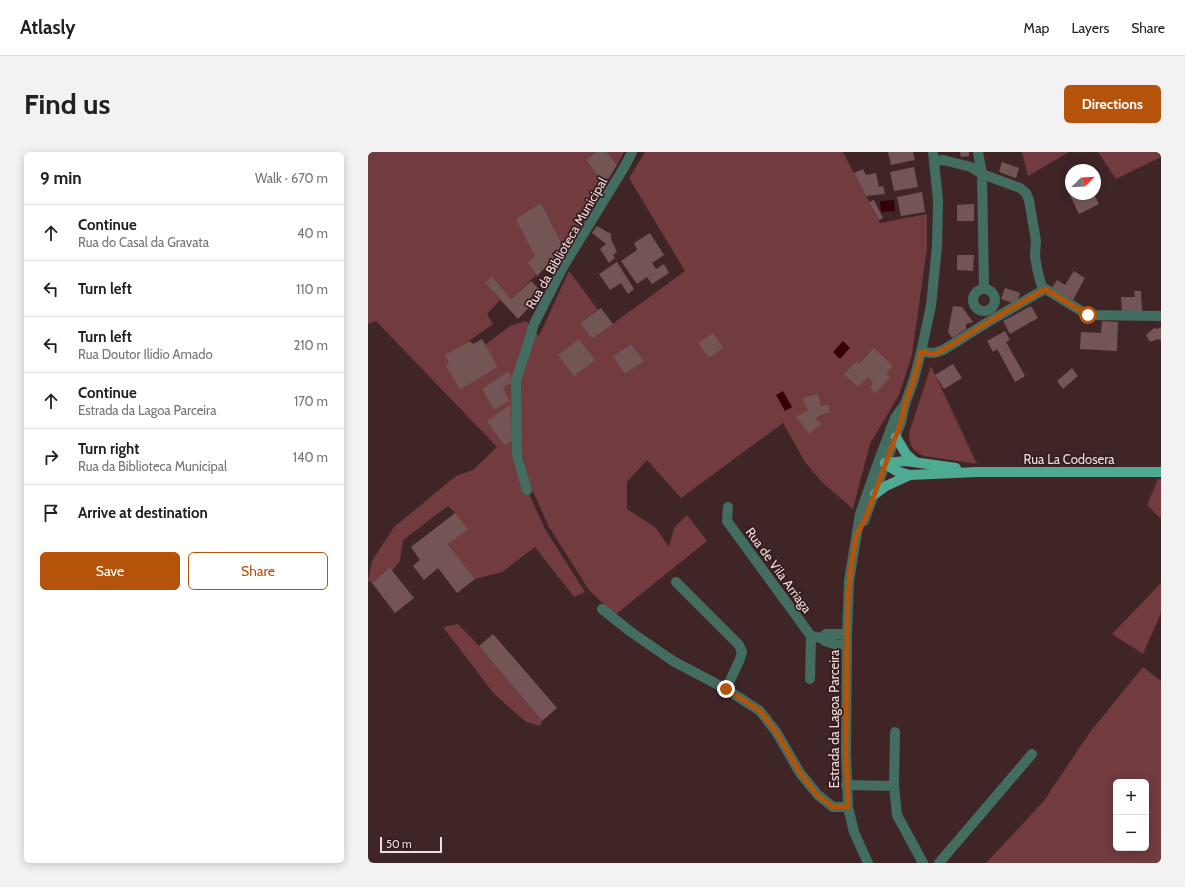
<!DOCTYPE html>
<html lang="en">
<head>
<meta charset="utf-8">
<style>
	:root { --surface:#fff; --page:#f2f2f2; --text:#202124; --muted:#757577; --line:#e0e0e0; --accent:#b45309 }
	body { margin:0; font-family:Cabin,sans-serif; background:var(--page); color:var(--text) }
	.controls { position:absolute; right:12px; bottom:12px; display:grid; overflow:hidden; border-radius:6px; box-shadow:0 2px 10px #0003 }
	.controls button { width:36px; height:36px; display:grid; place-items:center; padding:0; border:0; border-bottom:1px solid var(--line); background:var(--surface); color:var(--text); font:20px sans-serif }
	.compass { position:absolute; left:697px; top:12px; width:36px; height:36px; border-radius:50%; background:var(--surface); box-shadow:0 2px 10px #0003; rotate:66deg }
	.scale { position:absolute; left:12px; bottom:10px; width:62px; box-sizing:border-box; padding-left:4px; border:2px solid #f0dede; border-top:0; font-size:11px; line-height:14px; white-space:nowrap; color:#f0dede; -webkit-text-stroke:3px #351b1d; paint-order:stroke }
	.stop { position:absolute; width:12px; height:12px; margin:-9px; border:3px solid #b45309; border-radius:50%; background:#fff }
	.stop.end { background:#b45309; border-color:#fff; box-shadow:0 1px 4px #0008 }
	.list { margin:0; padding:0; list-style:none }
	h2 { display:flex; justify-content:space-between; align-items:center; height:52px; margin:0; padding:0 16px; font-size:17px }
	h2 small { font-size:13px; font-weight:400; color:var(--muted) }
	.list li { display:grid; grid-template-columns:26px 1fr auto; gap:12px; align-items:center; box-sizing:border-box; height:56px; padding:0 16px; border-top:1px solid var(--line) }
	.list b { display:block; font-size:15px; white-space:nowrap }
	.list p { margin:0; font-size:13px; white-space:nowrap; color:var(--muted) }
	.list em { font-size:13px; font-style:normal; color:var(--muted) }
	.actions { display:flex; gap:8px; padding:12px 16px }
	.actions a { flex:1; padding:9px 0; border:1px solid var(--accent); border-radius:6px; text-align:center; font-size:14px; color:var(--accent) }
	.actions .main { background:var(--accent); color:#fff }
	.icon { flex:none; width:22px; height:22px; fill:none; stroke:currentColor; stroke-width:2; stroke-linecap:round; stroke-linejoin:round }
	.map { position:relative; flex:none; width:793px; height:711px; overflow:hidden; border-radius:6px }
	header { display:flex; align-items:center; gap:24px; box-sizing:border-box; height:56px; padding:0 20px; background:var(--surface); border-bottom:1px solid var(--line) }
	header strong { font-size:19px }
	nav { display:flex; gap:22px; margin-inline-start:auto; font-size:14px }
	.intro { display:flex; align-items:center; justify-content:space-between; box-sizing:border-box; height:96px; padding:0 24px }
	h1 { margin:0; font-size:28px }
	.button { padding:10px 18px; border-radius:6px; background:var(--accent); color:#fff; font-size:14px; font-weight:700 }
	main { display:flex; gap:24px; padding:0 24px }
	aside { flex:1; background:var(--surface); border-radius:6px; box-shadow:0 2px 10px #0003 }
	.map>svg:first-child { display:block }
</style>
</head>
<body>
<header>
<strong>Atlasly</strong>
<nav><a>Map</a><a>Layers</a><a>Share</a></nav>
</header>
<div class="intro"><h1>Find us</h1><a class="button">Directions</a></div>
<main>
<aside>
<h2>9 min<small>Walk · 670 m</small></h2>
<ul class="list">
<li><svg class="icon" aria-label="ahead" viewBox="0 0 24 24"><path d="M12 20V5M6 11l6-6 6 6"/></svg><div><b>Continue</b><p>Rua do Casal da Gravata</p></div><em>40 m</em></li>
<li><svg class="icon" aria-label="left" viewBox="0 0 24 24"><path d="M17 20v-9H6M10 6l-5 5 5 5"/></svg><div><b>Turn left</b></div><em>110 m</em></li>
<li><svg class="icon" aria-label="left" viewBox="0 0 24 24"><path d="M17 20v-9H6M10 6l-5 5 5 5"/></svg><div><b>Turn left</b><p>Rua Doutor Ilídio Amado</p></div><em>210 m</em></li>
<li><svg class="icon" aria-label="ahead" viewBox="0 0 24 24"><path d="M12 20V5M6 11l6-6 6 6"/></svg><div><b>Continue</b><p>Estrada da Lagoa Parceira</p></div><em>170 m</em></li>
<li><svg class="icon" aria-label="right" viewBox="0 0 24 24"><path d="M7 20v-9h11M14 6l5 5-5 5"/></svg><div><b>Turn right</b><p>Rua da Biblioteca Municipal</p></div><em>140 m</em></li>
<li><svg class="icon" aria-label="arrive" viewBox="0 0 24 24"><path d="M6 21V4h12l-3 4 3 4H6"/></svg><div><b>Arrive at destination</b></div></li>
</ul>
<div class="actions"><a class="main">Save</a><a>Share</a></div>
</aside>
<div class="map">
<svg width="793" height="711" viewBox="0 0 793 711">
	<rect width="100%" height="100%" fill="#402527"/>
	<g fill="#713b3f" fill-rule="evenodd">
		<path d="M0,0h228l-10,8 18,26 -37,68 -25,-49 -7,51 -8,6 9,13 -25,24 -19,-23 -7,7 15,17 -13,14 6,10 -27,19 -17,19 -4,3 15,25 38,-23 -13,-22 25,-19 16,-5 13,15 30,-65 29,39 -18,13 12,16 93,-68 -56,-93 16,-26h198l37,71 47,-9v34l-15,107 -13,40 -29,49 -17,65 -31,-27 -17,-20 -22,-39 -102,75 -34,-38 -20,22v27l29,19 13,19 5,-19 13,-13 20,26 -92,74 -26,-25 -40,-63 -18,-40 -8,-31 -9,-3 13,37 18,39 40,63 -11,5 -39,-50 -33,25 -27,7 -27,-35 19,-15 -12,-16 -7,-7 -45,34 -3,21 -8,10 -2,-2 -18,14 -4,-2 4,-20 22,-34 62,-51 17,-6 24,-23 -121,-126 -8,3zM263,192l12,17 -30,-5z"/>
		<polygon points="239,0 256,0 249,13"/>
		<polygon points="654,0 701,0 660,24"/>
		<polygon points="730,0 793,0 793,5 748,27"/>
		<path d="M563,214l46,98 -53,-8c-11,-4 -15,-11 -15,-23z"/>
		<polygon points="790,327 793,327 793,367 779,353"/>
		<polygon points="793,431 793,461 775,502 744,482"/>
		<polygon points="90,472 111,494 174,569 172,574 158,570 126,542 75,475"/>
		<path d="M775,515l18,14v182h-175l57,-61 47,-70zM748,630h30v66h-30z"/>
	</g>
	<g fill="#350008">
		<polygon points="526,48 527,59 513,60 512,49"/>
		<polygon points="475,189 482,196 472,207 465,200"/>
		<polygon points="415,239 424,255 417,259 408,243"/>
	</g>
	<g fill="#745556">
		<polygon points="228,0 239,0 249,13 236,34 218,8"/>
		<polygon points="520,0 545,0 547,8 523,13"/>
		<polygon points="592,0 601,0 601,4 593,5"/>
		<polygon points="634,10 651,16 648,26 631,20"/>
		<polygon points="546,15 550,35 526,39 522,20"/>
		<polygon points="495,17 498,23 508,21 511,35 515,34 517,42 498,44 486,21"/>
		<polygon points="703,33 703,42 726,42 731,52 711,62 698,35"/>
		<polygon points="554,40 557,60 533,64 529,45"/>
		<polygon points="506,48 515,66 511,68 501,50"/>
		<polygon points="173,51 196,96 169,124 159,110 167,104 148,67"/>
		<polygon points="606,52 606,69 589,69 589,53"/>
		<polygon points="229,74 243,82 243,87 249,100 245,103 247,106 241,111 232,97 238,92 224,81"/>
		<polygon points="282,81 296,103 284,111 288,117 296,112 301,121 284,132 279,125 269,132 253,109 269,98 266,91"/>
		<polygon points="589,103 606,103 605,119 589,118"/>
		<polygon points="249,110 266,137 260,142 253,131 242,138 231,122"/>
		<polygon points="706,119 717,126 705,148 684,136 689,128 697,133"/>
		<polygon points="124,124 143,147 163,129 175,141 150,167 117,131"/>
		<polygon points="637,136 652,141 648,152 633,147"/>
		<polygon points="766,139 773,139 774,159 754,160 753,145 767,145"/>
		<polygon points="585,154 594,155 605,170 598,172 598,177 584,186 580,180"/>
		<polygon points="663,154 670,166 642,182 635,169"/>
		<polygon points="233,156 245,172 224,187 212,171"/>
		<polygon points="734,169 750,170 749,199 712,197 713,180 733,181"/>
		<polygon points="793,175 793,189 790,187 782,190 778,183 786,176 789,177"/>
		<polygon points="637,179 642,188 638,190 657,224 647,230 629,197 625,200 619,189"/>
		<polygon points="345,181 355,196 341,206 330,191"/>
		<polygon points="114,187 130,215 92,238 77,213 81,210 77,203 102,189 105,192"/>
		<polygon points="211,187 227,208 206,224 190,203"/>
		<polygon points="263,192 276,209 257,222 245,204"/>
		<polygon points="506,196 525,214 518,221 522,225 508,241 502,236 505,230 500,225 490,235 476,222 489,209 491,212"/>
		<polygon points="585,212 594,226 576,237 567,223"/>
		<polygon points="704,216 710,224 695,237 689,229"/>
		<polygon points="141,219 145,230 135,235 141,249 126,258 114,237"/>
		<polygon points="450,242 453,255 460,252 462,260 450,264 448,267 453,272 441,282 428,265 440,258 434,246"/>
		<polygon points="142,253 144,289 136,293 119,269"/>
		<polygon points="87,361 100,377 80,392 107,427 89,441 70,416 56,428 45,414 52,408 43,395"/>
		<polygon points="22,416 46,446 27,461 4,431"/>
		<polygon points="125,482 189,556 174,569 111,494"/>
	</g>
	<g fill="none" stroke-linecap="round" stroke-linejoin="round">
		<g stroke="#436d61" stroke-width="10">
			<polyline points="610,0 614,22 616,136"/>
			<polyline points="566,9 575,8 603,15 614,22 652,36 658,41 661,48 668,89 667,104 670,121 674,135 720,163 793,164"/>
			<circle cx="616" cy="148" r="11"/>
			<polyline points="553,200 566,201 575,198 620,170 677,137"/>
			<polyline points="159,338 149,303 148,229 166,172 195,115 257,14 264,0"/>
			<polyline points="360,355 359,369 443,484 454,486 457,489 466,492 479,493"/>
			<polyline points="496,369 533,270 537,252 546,227 553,200 563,154 569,94 570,48 565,0"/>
			<polyline points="308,430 371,493 374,500 372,507 358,537"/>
			<polyline points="234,457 263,480 305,509 358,537 392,559 409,581 432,621 450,643 465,655 480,655"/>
			<polyline points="454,486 458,482 479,482"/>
			<polyline points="442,527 443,484"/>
			<polyline points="478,633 526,634 529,663 555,711"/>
			<polyline points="526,634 527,580"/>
			<polyline points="500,711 486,680 480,655 478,601 479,482 481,429 492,362 511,308 527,266 537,252"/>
			<polyline points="571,711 664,602"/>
		</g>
		<g stroke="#4faa93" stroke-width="10">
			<polyline points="528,285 538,302 547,310"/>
			<path d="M517,311c8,7 14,10 25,12l67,-3h184"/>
			<polyline points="517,311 538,309 588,316"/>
			<polyline points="507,342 518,334 542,323"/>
		</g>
	</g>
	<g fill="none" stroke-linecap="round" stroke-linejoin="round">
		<polyline stroke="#b45309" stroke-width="5" points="358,537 392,559 409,581 432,621 450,644 465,655 480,655 478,601 479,482 480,444 483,415 488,384 498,365 533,270 537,252 546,227 553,200 566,202 575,198 620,170 677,137 720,163"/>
	</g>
	<g text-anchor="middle" stroke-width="3.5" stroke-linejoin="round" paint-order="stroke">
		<g font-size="13" fill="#f0dede" stroke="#351b1d">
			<text transform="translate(198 91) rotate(-60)" y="5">Rua da Biblioteca Municipal</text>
			<text x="701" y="312">Rua La Codosera</text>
			<text transform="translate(411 418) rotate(54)" y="5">Rua de Vila Arriaga</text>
			<text transform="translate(466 567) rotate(-90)" y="5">Estrada da Lagoa Parceira</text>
		</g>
	</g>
</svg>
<div class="controls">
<button>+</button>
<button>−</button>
</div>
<svg class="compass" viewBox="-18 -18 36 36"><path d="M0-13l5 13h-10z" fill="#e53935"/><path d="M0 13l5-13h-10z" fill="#757577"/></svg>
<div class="scale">50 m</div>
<div class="stop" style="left:720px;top:163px"></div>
<div class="stop end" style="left:358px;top:537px"></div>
</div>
</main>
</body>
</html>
